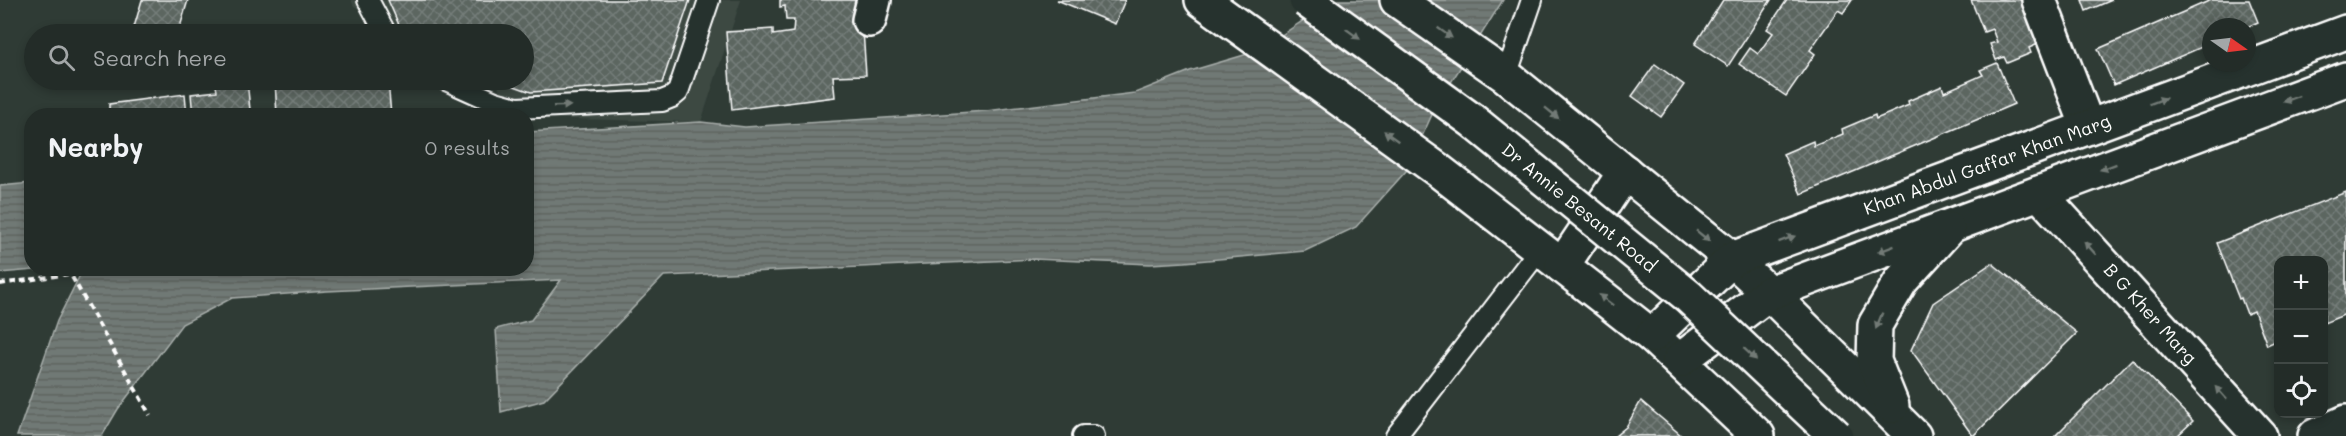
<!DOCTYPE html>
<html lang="en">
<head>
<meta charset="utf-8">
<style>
	:root { --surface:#232c28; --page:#2f3834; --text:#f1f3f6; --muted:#a3a7a8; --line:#404845 }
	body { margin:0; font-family:Mali,sans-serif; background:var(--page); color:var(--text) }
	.controls { position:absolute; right:18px; bottom:18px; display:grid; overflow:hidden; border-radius:12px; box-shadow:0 3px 9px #0003 }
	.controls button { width:54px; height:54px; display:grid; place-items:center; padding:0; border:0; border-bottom:2px solid var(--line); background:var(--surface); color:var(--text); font:30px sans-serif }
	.compass { position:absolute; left:2202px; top:18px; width:54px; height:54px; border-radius:50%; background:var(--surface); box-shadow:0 3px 9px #0003; rotate:104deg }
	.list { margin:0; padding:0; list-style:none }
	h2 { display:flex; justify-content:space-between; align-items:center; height:78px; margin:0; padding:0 24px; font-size:26px }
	h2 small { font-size:20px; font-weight:400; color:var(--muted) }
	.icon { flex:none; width:33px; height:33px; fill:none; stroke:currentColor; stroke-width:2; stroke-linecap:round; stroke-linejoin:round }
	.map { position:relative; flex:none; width:2346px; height:436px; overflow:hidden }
	.search { position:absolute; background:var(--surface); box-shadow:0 3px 9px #0003; left:24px; top:24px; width:510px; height:66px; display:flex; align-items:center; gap:15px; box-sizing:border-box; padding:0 21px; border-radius:33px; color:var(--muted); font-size:22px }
	.panel { position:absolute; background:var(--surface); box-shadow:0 3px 9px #0003; left:24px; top:108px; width:510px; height:168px; border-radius:24px }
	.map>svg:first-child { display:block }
</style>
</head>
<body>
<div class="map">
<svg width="2346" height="436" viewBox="0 0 2346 436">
	<defs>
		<pattern id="water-rules" width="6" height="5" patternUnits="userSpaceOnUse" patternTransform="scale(1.5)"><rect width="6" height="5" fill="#707975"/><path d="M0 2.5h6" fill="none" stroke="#5e6260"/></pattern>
		<pattern id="building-cross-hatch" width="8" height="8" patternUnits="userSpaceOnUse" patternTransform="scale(1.5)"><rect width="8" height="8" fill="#5b6661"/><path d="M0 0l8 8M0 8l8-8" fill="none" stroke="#747d79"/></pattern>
	</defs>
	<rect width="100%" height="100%" fill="#2f3b35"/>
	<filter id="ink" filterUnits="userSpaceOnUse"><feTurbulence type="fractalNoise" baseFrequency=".0167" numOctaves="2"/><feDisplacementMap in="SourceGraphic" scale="12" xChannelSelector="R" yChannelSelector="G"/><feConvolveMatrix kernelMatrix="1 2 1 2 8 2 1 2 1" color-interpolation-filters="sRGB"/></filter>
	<g filter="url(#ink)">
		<polygon fill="#3c4842" points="351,0 741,0 701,122 527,118 526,116 505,115 497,80 524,80 524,34 401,34 354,6"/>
		<g fill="url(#water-rules)" stroke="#a9afac" stroke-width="1.5">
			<polygon points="1324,0 1503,0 1436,106 1406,171 1356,227 1305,251 1185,262 1150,264 1034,259 664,276 544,400 501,412 496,329 531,320 561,280 327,291 232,298 182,324 118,409 102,436 17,436 57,321 83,269 526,268 527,132 701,122 745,127 900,117 986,111 1135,93 1190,71 1258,51 1320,9"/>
			<polygon points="31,183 32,268 46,269 0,273 0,186"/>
		</g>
		<g fill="url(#building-cross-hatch)" stroke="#fff" stroke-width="1.5">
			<polygon points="142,0 188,0 178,34 132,34"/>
			<polygon points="388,0 690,0 662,83 531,92 497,80 524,80 524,34 403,34"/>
			<polygon points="780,0 861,0 866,75 833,76 835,97 732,110 726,32 773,29 773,35 793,32 794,20 786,20 785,6 780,7"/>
			<polygon points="1057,0 1125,0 1115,24"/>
			<polygon points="1723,0 1771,0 1728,66 1695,44"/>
			<polygon points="1787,0 1852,0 1843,13 1838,10 1810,50 1815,54 1786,96 1739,64 1750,48 1758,54 1773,33 1767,29"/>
			<polygon points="1971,0 2021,0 2030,20 2045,41 2029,48 2031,53 2007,63 2004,57 1996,60 1990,44 1997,42 1992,29 1984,32"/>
			<polygon points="2082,0 2112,0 2086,11"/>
			<polygon points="2211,0 2249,0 2258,22 2247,27 2211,27 2211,43 2114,85 2098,49"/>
			<polygon points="1997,63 2014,104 1801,194 1783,154 1813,141 1814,146 1843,134 1842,129 1875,115 1876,119 1909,105 1908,101 1942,86 1944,92 1983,75 1980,70"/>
			<polygon points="1655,64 1684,85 1661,117 1632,96"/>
			<polygon points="215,80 247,80 250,110 193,116 191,94 217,91"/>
			<polygon points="275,80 388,80 391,116 277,116"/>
			<polygon points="185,94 187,116 109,116 109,104"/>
			<polygon points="2346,192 2346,314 2324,323 2324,260 2278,260 2278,340 2267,345 2254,311 2247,314 2241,298 2239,299 2217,243"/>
			<polygon points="1992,263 2077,333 1973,436 1911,350 1933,303"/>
			<polygon points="2132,359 2193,421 2177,436 2055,436"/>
			<polygon points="1641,401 1682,436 1615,436 1626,427"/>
		</g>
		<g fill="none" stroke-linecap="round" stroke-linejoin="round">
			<g stroke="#fff" stroke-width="24">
				<g id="lane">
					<polyline points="368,0 386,34"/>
					<polyline points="1506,76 1532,0"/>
					<polyline points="446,80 495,102 517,108 662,101 672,97 678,92 709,0"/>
					<polyline points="1083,436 1094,436"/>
					<polyline points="1396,436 1540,249"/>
				</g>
			</g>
			<g stroke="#fff" stroke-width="38">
				<g id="street">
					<polyline points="2039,0 2088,127"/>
					<polyline points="869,20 874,0"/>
					<polyline points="2039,193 2260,436"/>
					<polyline points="2315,436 2346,422"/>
				</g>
			</g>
			<g stroke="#fff" stroke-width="38">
				<g id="primary">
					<polyline points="1202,0 1438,170 1601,296 1652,336 1758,436"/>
					<polyline points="1397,0 1506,76 1732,259 1769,293 1914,436"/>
					<polyline points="1562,266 1625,172"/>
					<polyline points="1652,336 1732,259 2346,32"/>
					<polyline points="1679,361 1769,293 2346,79"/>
					<polyline points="1892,406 1874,361 1875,325 1901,281 1948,229"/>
				</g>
			</g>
			<g stroke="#fff" stroke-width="4" stroke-dasharray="6 4.5" stroke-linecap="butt">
				<polyline points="67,268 150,415"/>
				<polyline points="0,284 69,274"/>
			</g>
			<use href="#lane" stroke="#26332d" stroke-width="20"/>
			<use href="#street" stroke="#26332d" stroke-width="33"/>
			<use href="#primary" stroke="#26332d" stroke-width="33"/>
			<g stroke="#fff" stroke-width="38" stroke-linecap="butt">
				<polyline id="primary-bridge" points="1306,0 1473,121 1688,296 1836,436"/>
			</g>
			<use href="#primary-bridge" stroke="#26332d" stroke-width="33"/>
		</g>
		<defs><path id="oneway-solid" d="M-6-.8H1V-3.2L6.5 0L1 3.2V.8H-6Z" transform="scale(1.5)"/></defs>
		<g fill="#727a76">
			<use href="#oneway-solid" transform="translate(1445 33) rotate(35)"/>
			<use href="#oneway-solid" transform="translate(1353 34) rotate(36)"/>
			<use href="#oneway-solid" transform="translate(2291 99) rotate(160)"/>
			<use href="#oneway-solid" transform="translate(2158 101) rotate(-20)"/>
			<use href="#oneway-solid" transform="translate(562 106) rotate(-2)"/>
			<use href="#oneway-solid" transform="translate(1552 113) rotate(39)"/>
			<use href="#oneway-solid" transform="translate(1391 136) rotate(-144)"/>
			<use href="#oneway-solid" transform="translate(2108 167) rotate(160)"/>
			<use href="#oneway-solid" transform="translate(1703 236) rotate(39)"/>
			<use href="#oneway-solid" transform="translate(1787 239) rotate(-20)"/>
			<use href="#oneway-solid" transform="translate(2090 248) rotate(-132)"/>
			<use href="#oneway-solid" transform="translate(1886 249) rotate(160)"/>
			<use href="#oneway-solid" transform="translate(1606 300) rotate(-142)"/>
			<use href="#oneway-solid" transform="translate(1879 321) rotate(112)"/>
			<use href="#oneway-solid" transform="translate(1750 354) rotate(43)"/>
			<use href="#oneway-solid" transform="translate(2221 393) rotate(-132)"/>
		</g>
	</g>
	<g text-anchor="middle" stroke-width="4.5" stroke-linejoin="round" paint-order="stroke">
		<g font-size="18" fill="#fff" stroke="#26332d">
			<text transform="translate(1987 165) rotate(-20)" y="6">Khan Abdul Gaffar Khan Marg</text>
			<text transform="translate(1579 208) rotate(39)" y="6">Dr Annie Besant Road</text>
			<text transform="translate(2150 314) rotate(48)" y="6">B G Kher Marg</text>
		</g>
	</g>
</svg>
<div class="controls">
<button>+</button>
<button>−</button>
<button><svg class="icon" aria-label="locate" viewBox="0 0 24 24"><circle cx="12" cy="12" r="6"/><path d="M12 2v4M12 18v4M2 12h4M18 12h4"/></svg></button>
</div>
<svg class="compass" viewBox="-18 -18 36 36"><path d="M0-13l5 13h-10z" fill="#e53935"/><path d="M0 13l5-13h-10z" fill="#a3a7a8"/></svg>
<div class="search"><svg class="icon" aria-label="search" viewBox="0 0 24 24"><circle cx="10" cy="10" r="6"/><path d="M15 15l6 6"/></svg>Search here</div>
<section class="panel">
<h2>Nearby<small>0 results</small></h2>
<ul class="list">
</ul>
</section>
</div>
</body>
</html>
